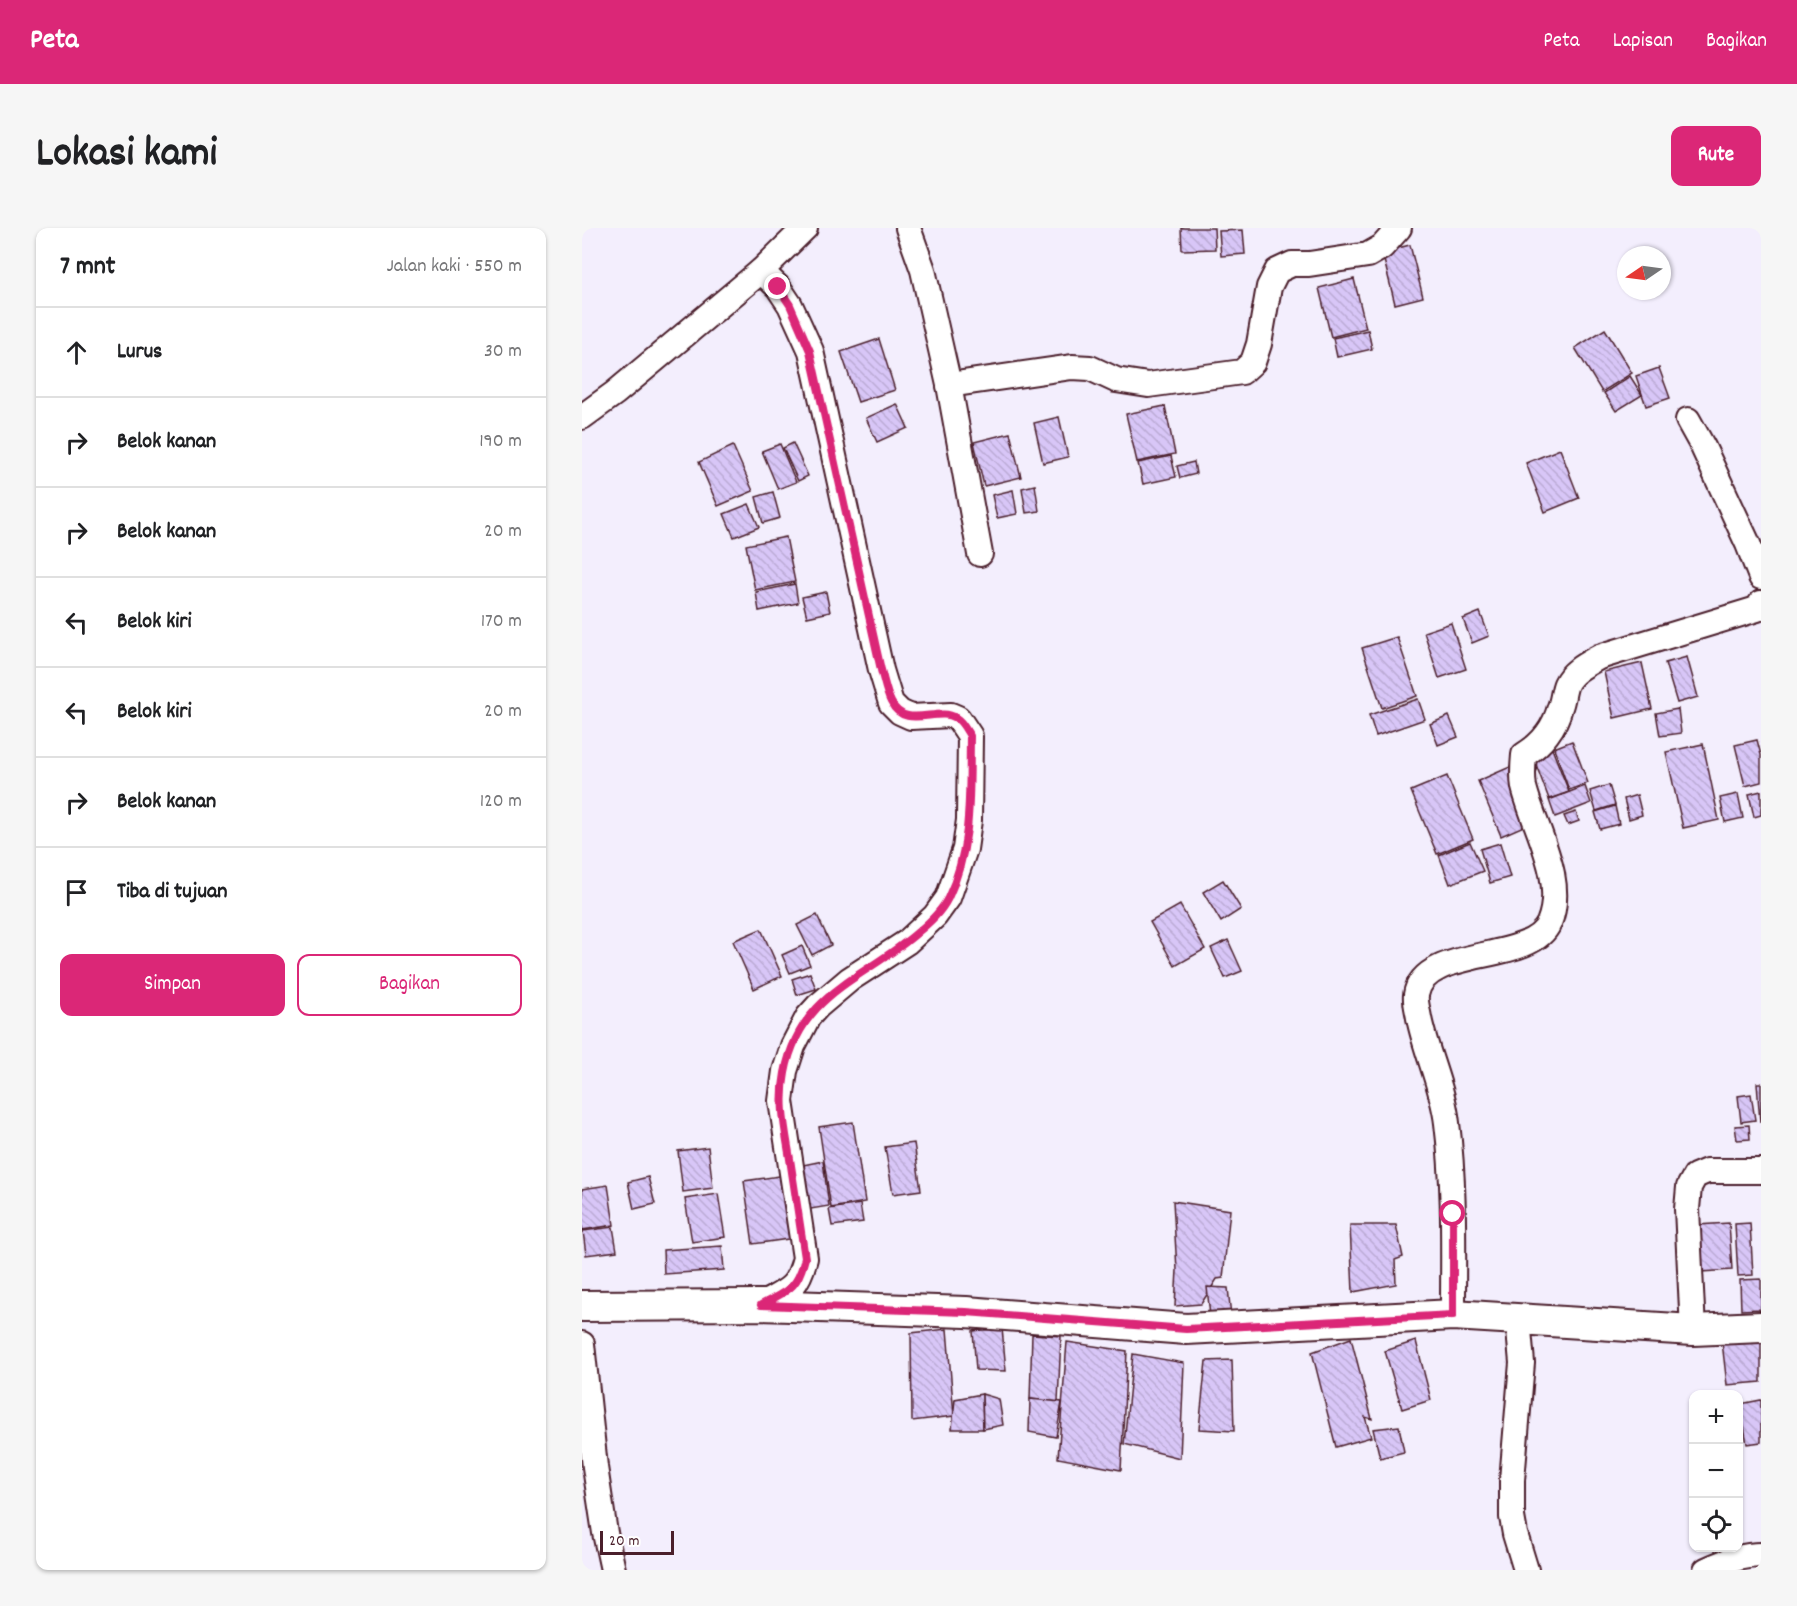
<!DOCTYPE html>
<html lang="id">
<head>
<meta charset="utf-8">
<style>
	:root { --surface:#fff; --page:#f6f6f6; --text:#202124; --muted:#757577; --line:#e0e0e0; --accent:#db2777 }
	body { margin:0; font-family:Dekko,sans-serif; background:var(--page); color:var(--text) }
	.controls { position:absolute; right:18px; bottom:18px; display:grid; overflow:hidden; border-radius:12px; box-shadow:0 2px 4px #0004 }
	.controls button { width:54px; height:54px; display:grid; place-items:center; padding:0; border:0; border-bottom:2px solid var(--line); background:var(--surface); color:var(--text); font:30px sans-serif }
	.compass { position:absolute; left:1035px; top:18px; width:54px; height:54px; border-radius:50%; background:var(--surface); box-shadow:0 2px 4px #0004; rotate:257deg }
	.scale { position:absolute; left:18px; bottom:15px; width:74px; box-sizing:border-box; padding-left:6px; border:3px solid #4a1f2b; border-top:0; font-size:16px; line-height:21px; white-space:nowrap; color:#4a1f2b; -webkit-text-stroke:4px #fff; paint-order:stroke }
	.stop { position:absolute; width:18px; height:18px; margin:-14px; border:4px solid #db2777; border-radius:50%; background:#fff }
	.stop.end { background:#db2777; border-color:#fff; box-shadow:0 2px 6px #0008 }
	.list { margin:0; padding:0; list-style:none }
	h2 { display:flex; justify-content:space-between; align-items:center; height:78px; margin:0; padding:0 24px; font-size:26px }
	h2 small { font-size:20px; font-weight:400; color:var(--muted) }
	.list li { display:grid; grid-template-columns:39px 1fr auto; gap:18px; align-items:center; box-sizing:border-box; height:90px; padding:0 24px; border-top:2px solid var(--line) }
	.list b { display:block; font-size:22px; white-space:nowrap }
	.list em { font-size:20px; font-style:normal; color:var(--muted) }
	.actions { display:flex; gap:12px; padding:18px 24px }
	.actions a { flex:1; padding:14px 0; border:2px solid var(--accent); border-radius:12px; text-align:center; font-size:21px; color:var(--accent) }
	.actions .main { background:var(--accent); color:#fff }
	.icon { flex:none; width:33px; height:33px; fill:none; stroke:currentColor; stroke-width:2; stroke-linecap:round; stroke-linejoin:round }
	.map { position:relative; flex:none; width:1179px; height:1342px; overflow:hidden; border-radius:12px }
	header { display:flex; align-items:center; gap:36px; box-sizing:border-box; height:84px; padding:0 30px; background:var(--accent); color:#fff }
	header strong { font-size:28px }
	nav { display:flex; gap:33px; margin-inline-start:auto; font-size:21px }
	.intro { display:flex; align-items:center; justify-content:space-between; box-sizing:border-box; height:144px; padding:0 36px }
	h1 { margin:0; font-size:42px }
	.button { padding:15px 27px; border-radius:12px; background:var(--accent); color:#fff; font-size:21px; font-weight:700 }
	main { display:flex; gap:36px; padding:0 36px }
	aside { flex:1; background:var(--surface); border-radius:12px; box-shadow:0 2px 4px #0004 }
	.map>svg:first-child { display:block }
</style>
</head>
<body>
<header>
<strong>Peta</strong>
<nav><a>Peta</a><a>Lapisan</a><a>Bagikan</a></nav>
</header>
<div class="intro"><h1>Lokasi kami</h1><a class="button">Rute</a></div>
<main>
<aside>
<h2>7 mnt<small>Jalan kaki · 550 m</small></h2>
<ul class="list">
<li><svg class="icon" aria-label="ahead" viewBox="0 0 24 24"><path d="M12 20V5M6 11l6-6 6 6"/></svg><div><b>Lurus</b></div><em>30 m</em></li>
<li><svg class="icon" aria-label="right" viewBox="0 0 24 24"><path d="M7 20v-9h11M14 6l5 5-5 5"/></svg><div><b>Belok kanan</b></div><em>190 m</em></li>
<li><svg class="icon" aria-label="right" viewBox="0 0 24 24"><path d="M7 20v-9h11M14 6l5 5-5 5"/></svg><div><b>Belok kanan</b></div><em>20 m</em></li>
<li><svg class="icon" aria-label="left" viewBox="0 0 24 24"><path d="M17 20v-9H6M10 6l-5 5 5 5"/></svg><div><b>Belok kiri</b></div><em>170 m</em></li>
<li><svg class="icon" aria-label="left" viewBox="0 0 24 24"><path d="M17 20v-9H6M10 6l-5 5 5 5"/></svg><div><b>Belok kiri</b></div><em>20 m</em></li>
<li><svg class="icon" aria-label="right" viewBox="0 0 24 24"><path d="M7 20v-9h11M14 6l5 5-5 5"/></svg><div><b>Belok kanan</b></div><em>120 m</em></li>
<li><svg class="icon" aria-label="arrive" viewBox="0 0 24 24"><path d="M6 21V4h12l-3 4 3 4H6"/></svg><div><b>Tiba di tujuan</b></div></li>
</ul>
<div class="actions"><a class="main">Simpan</a><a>Bagikan</a></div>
</aside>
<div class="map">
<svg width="1179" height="1342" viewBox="0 0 1179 1342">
	<defs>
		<pattern id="building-back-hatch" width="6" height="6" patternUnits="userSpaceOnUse" patternTransform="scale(1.5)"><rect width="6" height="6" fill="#d8c6f7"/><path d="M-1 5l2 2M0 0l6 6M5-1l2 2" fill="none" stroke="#bbaad4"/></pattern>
	</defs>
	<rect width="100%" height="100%" fill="#f3eefd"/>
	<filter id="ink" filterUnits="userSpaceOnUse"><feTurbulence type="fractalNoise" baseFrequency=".0167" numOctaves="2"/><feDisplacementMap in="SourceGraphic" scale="12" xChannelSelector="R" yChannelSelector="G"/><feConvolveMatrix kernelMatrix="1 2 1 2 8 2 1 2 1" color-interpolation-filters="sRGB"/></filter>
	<g filter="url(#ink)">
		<g fill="url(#building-back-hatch)" stroke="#4a1f2b" stroke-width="1.5">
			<polygon points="599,0 632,0 633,21 600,22"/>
			<polygon points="661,2 663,26 639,28 637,3"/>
			<polygon points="828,17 841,69 813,76 800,24"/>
			<polygon points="772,51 784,100 749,109 737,60"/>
			<polygon points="1023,101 1050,145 1020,164 993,120"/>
			<polygon points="786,102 790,121 755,129 751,110"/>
			<polygon points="297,111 313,162 276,174 259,124"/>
			<polygon points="1077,140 1088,170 1064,178 1054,148"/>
			<polygon points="1048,148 1060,167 1034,183 1022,165"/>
			<polygon points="315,176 326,200 295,214 284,190"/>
			<polygon points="583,178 593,226 555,234 544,186"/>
			<polygon points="477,189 486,229 461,235 452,195"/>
			<polygon points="428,205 439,249 402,258 392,214"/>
			<polygon points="211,215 226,248 216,253 201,220"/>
			<polygon points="198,216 214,254 196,261 180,223"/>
			<polygon points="151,218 171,263 136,278 117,234"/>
			<polygon points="978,221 997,270 963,284 944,235"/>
			<polygon points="589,228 594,249 561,256 556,235"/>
			<polygon points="612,234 614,246 598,250 595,238"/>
			<polygon points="453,257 457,283 444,285 440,260"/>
			<polygon points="431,262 435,286 415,290 410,267"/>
			<polygon points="191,264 198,290 181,295 174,269"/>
			<polygon points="167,276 177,299 152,309 142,286"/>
			<polygon points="204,309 213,354 173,362 164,317"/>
			<polygon points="213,356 216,375 177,383 174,364"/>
			<polygon points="244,364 248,384 225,389 220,369"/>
			<polygon points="898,384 907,408 890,415 881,391"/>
			<polygon points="869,395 884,441 857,450 842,404"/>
			<polygon points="815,409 835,468 800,480 780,420"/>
			<polygon points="1105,429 1116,469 1095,475 1083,435"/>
			<polygon points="1060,435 1070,481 1032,490 1022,444"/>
			<polygon points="836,471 843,491 794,508 787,487"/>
			<polygon points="1096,481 1099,505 1078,508 1074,485"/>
			<polygon points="867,488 876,509 856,517 848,496"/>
			<polygon points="1175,512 1179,527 1179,554 1163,558 1153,517"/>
			<polygon points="990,513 1006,555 987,562 972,520"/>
			<polygon points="1121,516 1137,592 1101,600 1084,524"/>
			<polygon points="969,518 987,564 967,571 950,526"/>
			<polygon points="928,539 951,594 919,608 896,553"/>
			<polygon points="865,548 891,611 855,626 829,563"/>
			<polygon points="1027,557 1033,577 1014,583 1008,563"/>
			<polygon points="1003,558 1009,575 973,589 967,572"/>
			<polygon points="1179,563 1179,587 1172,589 1167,566"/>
			<polygon points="1156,566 1161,590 1143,594 1138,570"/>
			<polygon points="1055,567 1060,587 1047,591 1042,571"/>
			<polygon points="1033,578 1037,596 1018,601 1013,584"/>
			<polygon points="994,584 997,593 986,597 982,588"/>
			<polygon points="888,614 901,643 868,656 857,627"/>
			<polygon points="918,615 928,649 908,655 898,621"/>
			<polygon points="641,652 659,681 639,694 621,664"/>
			<polygon points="598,677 623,721 593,738 568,694"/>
			<polygon points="235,687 249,717 230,727 215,697"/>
			<polygon points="179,701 200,748 172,761 151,713"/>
			<polygon points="646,712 660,743 643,750 629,720"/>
			<polygon points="220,718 228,737 208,745 200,727"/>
			<polygon points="228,745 234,761 215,767 210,751"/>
			<polygon points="1175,855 1179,855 1179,894 1178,894"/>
			<polygon points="1169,866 1173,892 1159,894 1156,868"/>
			<polygon points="271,894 283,974 249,980 237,899"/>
			<polygon points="1167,897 1168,911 1155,912 1153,898"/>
			<polygon points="332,915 339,962 311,966 303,919"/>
			<polygon points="126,919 131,960 101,964 96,923"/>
			<polygon points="241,933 247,978 223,982 216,938"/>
			<polygon points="204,947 213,1010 171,1016 162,953"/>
			<polygon points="66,949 73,976 52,981 46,954"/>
			<polygon points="26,957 32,997 0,1002 0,961"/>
			<polygon points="136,966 143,1009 110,1014 103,971"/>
			<polygon points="591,973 648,982 641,1050 635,1051 619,1076 593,1078 595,1042"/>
			<polygon points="278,976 281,994 250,998 247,981"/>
			<polygon points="1147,995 1150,1042 1119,1044 1115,997"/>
			<polygon points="1168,995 1171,1047 1156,1048 1153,996"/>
			<polygon points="768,997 814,997 821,1029 813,1032 814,1056 771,1064"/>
			<polygon points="31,999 35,1023 4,1027 1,1003"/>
			<polygon points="140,1018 142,1042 82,1046 81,1022"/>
			<polygon points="1179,1051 1179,1081 1159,1082 1158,1052"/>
			<polygon points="625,1059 646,1060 649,1088 628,1088"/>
			<polygon points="420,1100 424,1143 394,1142 391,1103"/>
			<polygon points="365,1101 372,1188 330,1193 329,1105"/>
			<polygon points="450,1106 479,1108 476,1174 448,1171"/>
			<polygon points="769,1110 790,1191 783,1189 789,1209 754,1219 730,1124"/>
			<polygon points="1179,1110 1179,1154 1145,1157 1140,1114"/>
			<polygon points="834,1113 849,1172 820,1181 803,1123"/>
			<polygon points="485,1114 545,1123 539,1242 476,1230"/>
			<polygon points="551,1126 602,1135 598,1230 542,1216"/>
			<polygon points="650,1132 652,1203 617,1201 624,1133"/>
			<polygon points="400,1166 401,1201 370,1201 373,1171"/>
			<polygon points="400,1166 417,1171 421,1197 401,1201"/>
			<polygon points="448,1171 480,1174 474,1209 447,1204"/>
			<polygon points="1179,1172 1179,1214 1165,1216 1158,1176"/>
			<polygon points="817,1198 822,1224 798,1230 791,1201"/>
		</g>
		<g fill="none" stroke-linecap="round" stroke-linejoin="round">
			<g stroke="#4a1f2b" stroke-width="28">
				<g id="minor">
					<polyline points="326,0 341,42 367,157 398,326"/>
					<path d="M179,43l17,16 12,18 21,46 70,319 10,33 9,9 11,5 40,-2 7,3 12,18 -1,84 -4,29 -17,49 -13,18 -28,26 -57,37 -32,27 -10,11 -15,29 -8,25 -4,30 24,157c-8,32 -17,32 -44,47"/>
					<polyline points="367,157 490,139 508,140 534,152 566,157 660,144 671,134 677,116 687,59 695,43 710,36 727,36 786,27 800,19 817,0"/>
					<polyline points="0,189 33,165 179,43 223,0"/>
					<polyline points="1106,192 1121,219 1166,316 1179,349"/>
					<path d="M871,1087c0,-64 2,-128 -6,-192 -4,-36 -21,-70 -28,-105 -1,-7 -4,-16 -3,-23 7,-50 115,-30 133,-72 18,-43 -15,-95 -25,-136 -2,-11 -1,-21 0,-32 18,-11 31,-28 36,-48 3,-7 3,-16 6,-23 6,-13 21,-20 33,-27l158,-48 4,-6"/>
					<polyline points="936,1091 940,1135 930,1252 930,1289 933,1306 944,1342"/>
					<polyline points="1111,1102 1105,981 1107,959 1113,948 1125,943 1179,943"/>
					<polyline points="0,1116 13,1239 23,1305 31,1342"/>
					<path d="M1124,1342c17,-8 36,-15 55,-15"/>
				</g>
			</g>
			<g stroke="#4a1f2b" stroke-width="34">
				<polyline id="tertiary" points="0,1078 179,1077 384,1084 604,1101 871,1087 1111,1102 1179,1099"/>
			</g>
			<use href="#minor" stroke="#fff" stroke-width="24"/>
			<use href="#tertiary" stroke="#fff" stroke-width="30"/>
		</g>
	</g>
	<g fill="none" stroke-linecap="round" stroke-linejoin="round" filter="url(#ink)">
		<path stroke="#db2777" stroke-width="8" d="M196,59l12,18 20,46 71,319c3,10 5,22 10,32 14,29 47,4 65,16 6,3 10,12 14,18 -1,56 3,110 -22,162 -7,14 -18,24 -30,34 -53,47 -118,60 -133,141 -6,31 0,55 5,86 5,33 10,66 15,99 -8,32 -17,32 -44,47l205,7 220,17 267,-14v-101"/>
	</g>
</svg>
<div class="controls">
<button>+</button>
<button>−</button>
<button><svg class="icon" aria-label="locate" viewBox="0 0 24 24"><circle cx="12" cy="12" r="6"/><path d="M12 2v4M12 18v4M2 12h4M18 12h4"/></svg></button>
</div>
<svg class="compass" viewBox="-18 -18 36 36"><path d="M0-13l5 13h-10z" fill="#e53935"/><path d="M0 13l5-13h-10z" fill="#757577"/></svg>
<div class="scale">20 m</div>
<div class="stop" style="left:871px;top:986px"></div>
<div class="stop end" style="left:196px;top:59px"></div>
</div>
</main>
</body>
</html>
